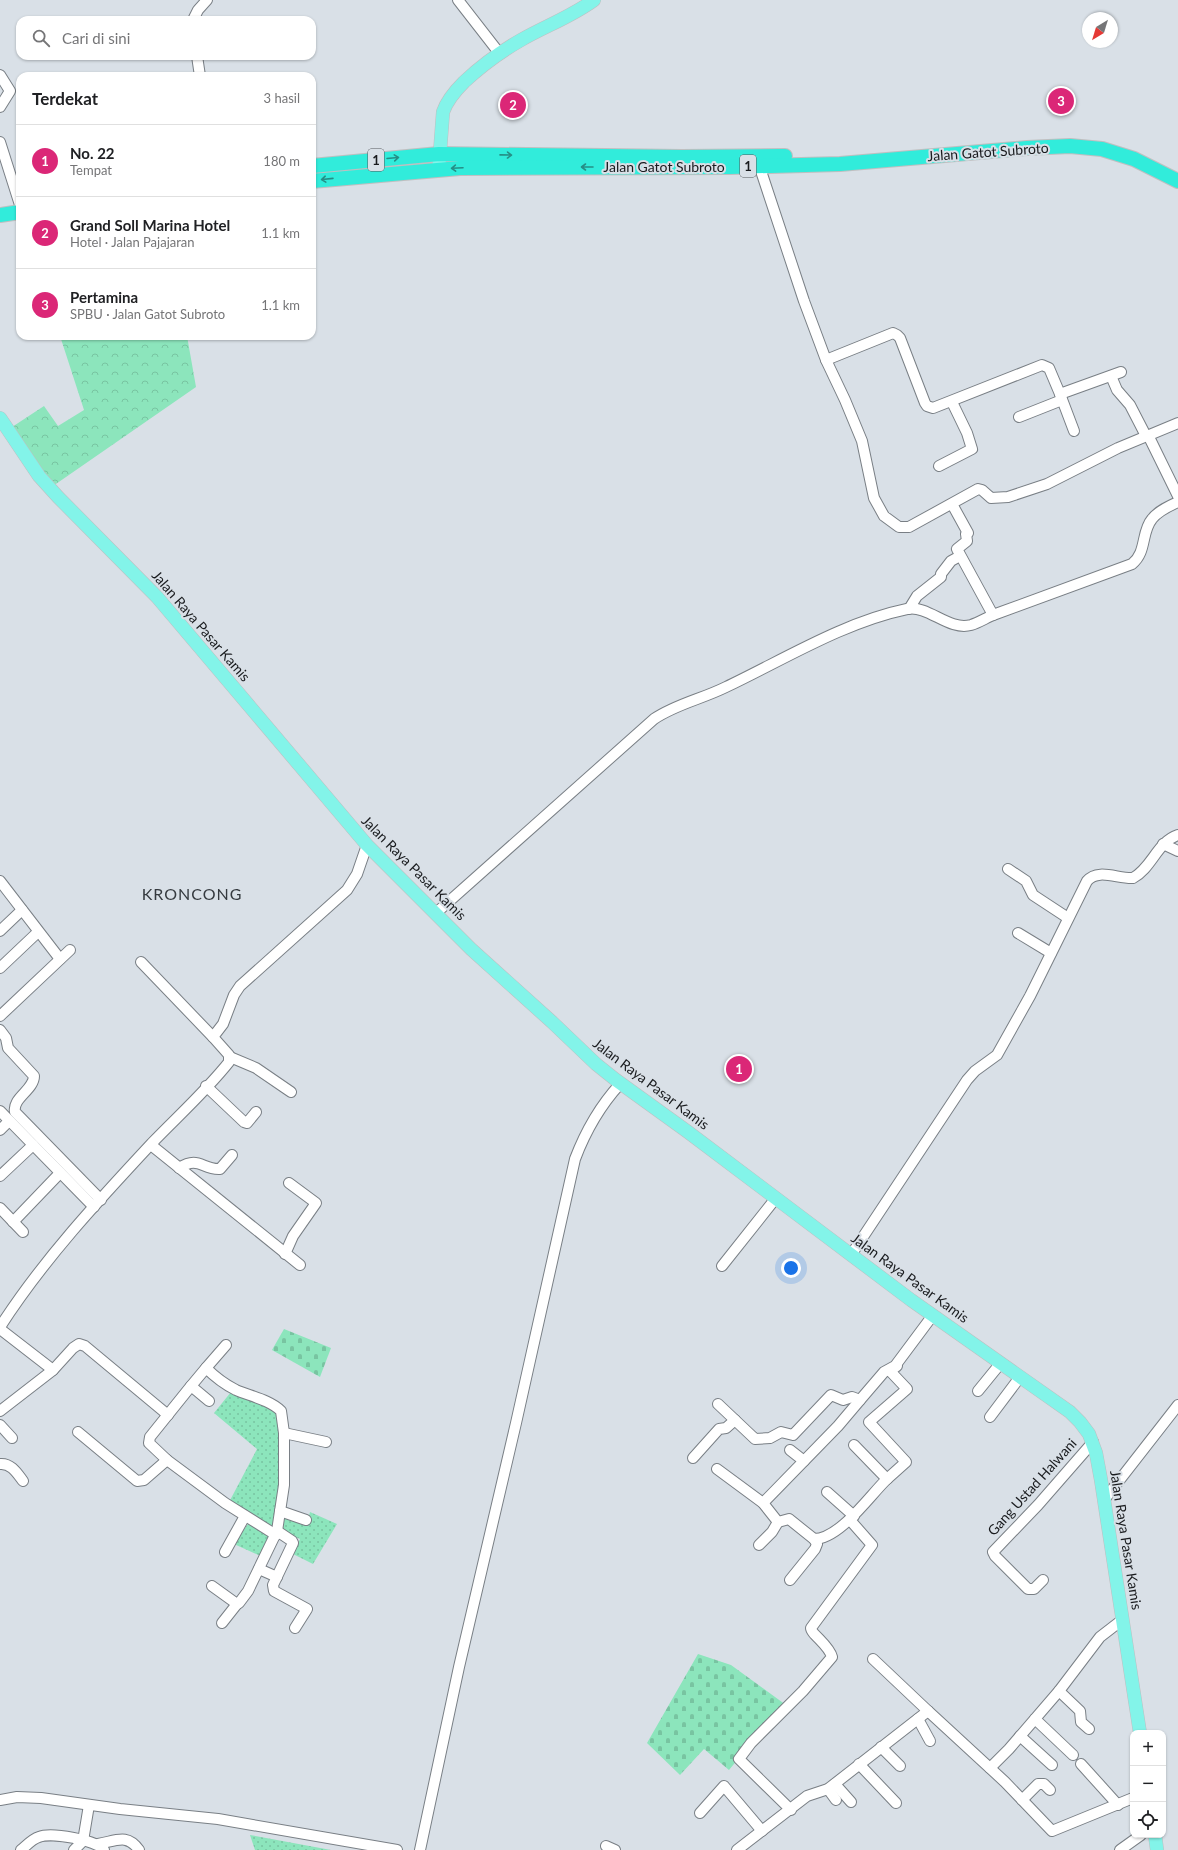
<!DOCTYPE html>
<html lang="id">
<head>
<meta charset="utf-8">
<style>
	:root { --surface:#fff; --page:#f2f2f2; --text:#202124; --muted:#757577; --line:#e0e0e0; --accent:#db2777 }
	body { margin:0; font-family:Lato,sans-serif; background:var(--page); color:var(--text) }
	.controls { position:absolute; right:12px; bottom:12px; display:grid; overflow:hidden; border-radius:8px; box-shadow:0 1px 3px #0004 }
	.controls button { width:36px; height:36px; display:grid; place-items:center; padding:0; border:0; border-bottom:1px solid var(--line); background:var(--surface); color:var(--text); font:20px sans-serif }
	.compass { position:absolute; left:1082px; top:12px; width:36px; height:36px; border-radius:50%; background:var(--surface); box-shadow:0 1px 3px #0004; rotate:218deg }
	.you { position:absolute; left:791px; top:1268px; width:14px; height:14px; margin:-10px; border:3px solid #fff; border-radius:50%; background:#1a73e8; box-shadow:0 0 0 6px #1a73e833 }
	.badge { display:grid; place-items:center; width:26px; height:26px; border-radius:50%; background:var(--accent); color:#fff; font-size:13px; font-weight:700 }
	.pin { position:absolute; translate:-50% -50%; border:2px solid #fff; box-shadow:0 1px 4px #0006 }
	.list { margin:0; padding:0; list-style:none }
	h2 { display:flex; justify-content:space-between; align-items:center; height:52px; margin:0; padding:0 16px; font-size:17px }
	h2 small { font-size:13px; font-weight:400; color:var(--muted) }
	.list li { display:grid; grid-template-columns:26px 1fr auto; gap:12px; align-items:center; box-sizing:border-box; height:72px; padding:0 16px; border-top:1px solid var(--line) }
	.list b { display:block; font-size:15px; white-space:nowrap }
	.list p { margin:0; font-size:13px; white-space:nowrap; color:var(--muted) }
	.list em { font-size:13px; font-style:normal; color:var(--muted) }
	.icon { flex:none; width:22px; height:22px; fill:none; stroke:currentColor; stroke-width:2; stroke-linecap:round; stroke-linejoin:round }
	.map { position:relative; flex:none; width:1178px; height:1850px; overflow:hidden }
	.search { position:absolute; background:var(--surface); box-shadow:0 1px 3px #0004; left:16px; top:16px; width:300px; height:44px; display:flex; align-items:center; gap:10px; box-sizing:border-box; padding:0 14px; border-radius:12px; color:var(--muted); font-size:15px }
	.panel { position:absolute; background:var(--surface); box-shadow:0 1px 3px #0004; left:16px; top:72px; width:300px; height:268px; border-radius:12px }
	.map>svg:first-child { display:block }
</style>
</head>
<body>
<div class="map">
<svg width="1178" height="1850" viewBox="0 0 1178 1850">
	<defs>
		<pattern id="grass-dots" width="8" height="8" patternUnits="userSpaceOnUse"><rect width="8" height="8" fill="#8ce5bc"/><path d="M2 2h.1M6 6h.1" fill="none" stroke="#78c4a1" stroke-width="1.8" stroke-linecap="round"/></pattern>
		<pattern id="forest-crowns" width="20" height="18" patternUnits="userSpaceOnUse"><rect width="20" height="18" fill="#8ce5bc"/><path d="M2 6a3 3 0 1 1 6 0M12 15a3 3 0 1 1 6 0" fill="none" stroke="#78c4a1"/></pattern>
		<pattern id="cemetery-stones" width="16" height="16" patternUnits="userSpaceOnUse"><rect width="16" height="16" fill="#8ce5bc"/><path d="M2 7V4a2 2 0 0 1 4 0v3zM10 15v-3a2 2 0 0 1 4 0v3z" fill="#78c4a1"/></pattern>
	</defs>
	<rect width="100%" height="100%" fill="#d9e0e7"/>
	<g fill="url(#grass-dots)">
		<polygon points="231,1392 283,1409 284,1514 307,1523 310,1512 337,1524 313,1564 293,1554 300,1539 280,1530 265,1558 234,1544 250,1521 227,1506 257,1449 214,1413"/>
		<polygon points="250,1835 331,1850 255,1850"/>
	</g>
	<polygon fill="url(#forest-crowns)" points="65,336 187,336 196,387 53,486 9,429 44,406 58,426 84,410 61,339"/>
	<g fill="url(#cemetery-stones)">
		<polygon points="284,1329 331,1348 320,1377 272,1350"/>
		<polygon points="698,1654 731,1665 786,1705 751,1743 729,1770 704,1749 680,1775 647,1743"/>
	</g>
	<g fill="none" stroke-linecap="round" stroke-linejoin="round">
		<g stroke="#797f85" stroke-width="12">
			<g id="minor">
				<polyline points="458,0 500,54"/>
				<polyline points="193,20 198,10 207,0"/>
				<polyline points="197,56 200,76"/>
				<polyline points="0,75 10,91 0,107"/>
				<polyline points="0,142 20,205"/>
				<polyline points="759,165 804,301 826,360 845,400 862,441 874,498 884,516 899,527 909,527 978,489 982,490 991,498 1008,497 1047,484 1118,448 1178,423"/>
				<polyline points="826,360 893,333 897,335 900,338 925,403 927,406 933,408 1042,365 1049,368 1060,394 1121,372"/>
				<polyline points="1111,376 1117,390 1130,405 1146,436"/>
				<polyline points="1060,394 1074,431"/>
				<polyline points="1019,417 1062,400"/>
				<polyline points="1148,435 1178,496"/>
				<polyline points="939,466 972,449 967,433 952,402"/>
				<polyline points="952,504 968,533 966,534 967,541 957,549 993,615"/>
				<polyline points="909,609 917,596 941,577 941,574 951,561 960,556"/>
				<polyline points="1163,844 1178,851"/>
				<polyline points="1008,869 1026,881 1033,895 1068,918"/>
				<polyline points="0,881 60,959"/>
				<path d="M436,913l218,-194c22,-15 48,-20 72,-32 57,-27 118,-65 181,-78 22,-4 41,22 64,16 7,-2 15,-7 22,-10l139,-51c15,-12 9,-32 20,-45 6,-8 17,-13 26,-17"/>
				<polyline points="0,931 22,910"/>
				<polyline points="1018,933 1051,953"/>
				<polyline points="141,962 213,1037"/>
				<polyline points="0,968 38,932"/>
				<polyline points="0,1016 70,950"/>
				<path d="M0,1030l6,8 2,10 26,28c0,14 -22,22 -19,36l86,88"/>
				<polyline points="230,1057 256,1068 291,1092"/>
				<polyline points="206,1086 244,1122 247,1123 256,1112"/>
				<polyline points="0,1111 94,1207"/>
				<polyline points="0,1130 9,1121"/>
				<polyline points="151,1145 300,1265"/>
				<path d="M179,1168c20,-13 23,2 41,1l12,-14"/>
				<polyline points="0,1176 33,1145"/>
				<polyline points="0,1208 23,1232"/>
				<polyline points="13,1222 60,1173"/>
				<polyline points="285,1254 293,1236 316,1203 289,1183"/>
				<path d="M851,1255l116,-175 8,-9 22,-16 33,-59 57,-115c11,-13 31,-2 46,-3 19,-10 24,-36 45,-43"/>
				<polyline points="722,1266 776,1198"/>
				<path d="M0,1327c43,-67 98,-126 152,-184 26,-27 54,-52 77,-81v-7l-16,-18 10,-13 11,-29 6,-9 107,-96 10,-16 10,-29"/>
				<polyline points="0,1329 53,1370"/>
				<polyline points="206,1368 226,1345"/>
				<path d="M191,1386l15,-18c9,9 18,16 30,22 14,6 34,10 45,21l3,22v52l-7,46"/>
				<polyline points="978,1391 1000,1364"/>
				<polyline points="209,1401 191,1386 150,1437 149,1443 167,1460 225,1503 276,1535"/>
				<polyline points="718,1404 755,1439 770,1438 781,1432 793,1435 831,1395 843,1400 852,1397 860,1400 884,1372 895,1366 933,1315"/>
				<polyline points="0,1411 53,1370 73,1348 79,1344 85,1346 168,1415"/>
				<polyline points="990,1417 1020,1377"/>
				<polyline points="0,1425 12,1438"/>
				<polyline points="78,1432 137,1481 144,1480 167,1460"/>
				<polyline points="284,1433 326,1442"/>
				<polyline points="790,1450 804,1461"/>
				<polyline points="693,1458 719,1429 726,1428 735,1420"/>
				<path d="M0,1464c11,-1 17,9 23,17"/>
				<polyline points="717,1469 763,1503 778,1522 789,1519 814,1539 817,1544 815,1549 790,1580"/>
				<polyline points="887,1479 906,1462 869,1422 907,1389 890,1371 897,1366"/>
				<polyline points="827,1492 854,1516"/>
				<polyline points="1104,1500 1178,1405"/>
				<polyline points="763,1503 838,1426 860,1400"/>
				<polyline points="280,1511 306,1520"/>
				<path d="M814,1539c26,0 56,-44 73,-60l-33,-34"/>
				<polyline points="759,1545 772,1532 778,1522"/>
				<polyline points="225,1552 245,1516"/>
				<polyline points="259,1569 277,1577"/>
				<polyline points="1043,1580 1034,1589 1028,1589 995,1556 993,1552 1038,1505 1093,1442"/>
				<polyline points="212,1586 237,1604 239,1603 248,1591 277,1531 292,1541 293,1543 273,1585 274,1591 307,1609 295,1628"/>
				<polyline points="222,1623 237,1604"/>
				<polyline points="1059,1691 1080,1711 1081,1722 1089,1729"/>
				<polyline points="928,1711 1005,1782 1052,1831 1133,1798"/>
				<polyline points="918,1719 930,1741"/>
				<polyline points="1035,1719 1073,1755"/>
				<polyline points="1020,1736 1052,1765"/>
				<polyline points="881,1747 900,1766"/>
				<polyline points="859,1764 896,1803"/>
				<polyline points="1081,1764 1118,1805"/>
				<polyline points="990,1768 1009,1749 1059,1691 1100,1637 1122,1620"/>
				<polyline points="835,1784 851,1802"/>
				<polyline points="828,1789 836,1800"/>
				<polyline points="0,1800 17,1797 41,1798 120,1809 218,1819 397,1850"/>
				<polyline points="1022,1800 1038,1784 1044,1784 1050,1790"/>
				<path d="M791,1810l-52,-51 12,-16 52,-52 29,-34c-3,-12 -21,-23 -21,-29l61,-83 -22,-25"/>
				<polyline points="700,1813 724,1786 762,1831"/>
				<path d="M98,1844c18,-3 29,-11 41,6"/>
				<polyline points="606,1846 615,1850"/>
				<path d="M21,1850c5,-4 11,-11 18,-13 12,-5 58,3 65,13"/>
				<polyline points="74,1850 83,1841 89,1805"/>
				<path d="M420,1850l39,-183 57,-244 59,-264c11,-29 24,-52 45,-75"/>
				<polyline points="737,1850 807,1796 828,1789 928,1711 873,1659"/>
				<polyline points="1120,1850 1141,1835"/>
			</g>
		</g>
		<g stroke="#bfbfc0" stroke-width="14">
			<g id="major">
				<path d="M439,165l4,-53c4,-12 12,-21 21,-30 17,-16 36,-30 57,-42 24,-14 50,-23 73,-40"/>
				<polyline points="0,418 39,476 58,497 157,597 367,845 471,949 552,1022 596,1064 616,1080 688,1132 911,1300 1070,1412 1080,1422 1089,1434 1096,1453 1101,1480 1140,1733"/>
				<polyline points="1155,1835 1157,1850"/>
			</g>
		</g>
		<g stroke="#bfbfc0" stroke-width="16">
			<g id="highway">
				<polyline points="312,166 439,154 682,157 785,156"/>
				<polyline points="312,181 460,168 730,167 840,164 1027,148 1070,146 1102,149 1134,159 1178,181"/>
				<polyline points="0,215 20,212"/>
			</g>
		</g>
		<use href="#minor" stroke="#fff" stroke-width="10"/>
		<use href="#major" stroke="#83f4e9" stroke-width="13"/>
		<use href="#highway" stroke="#31ecdb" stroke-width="14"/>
	</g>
	<defs><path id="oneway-shaft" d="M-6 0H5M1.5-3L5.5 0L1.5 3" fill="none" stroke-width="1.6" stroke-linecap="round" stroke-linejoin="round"/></defs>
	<g stroke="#268e86">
		<use href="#oneway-shaft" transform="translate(506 155) rotate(1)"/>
		<use href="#oneway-shaft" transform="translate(393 158) rotate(-5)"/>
		<use href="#oneway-shaft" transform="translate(587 167) rotate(-180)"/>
		<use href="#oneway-shaft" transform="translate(457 168) rotate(177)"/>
		<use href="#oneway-shaft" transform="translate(327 179) rotate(174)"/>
	</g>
	<g text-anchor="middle" stroke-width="4" stroke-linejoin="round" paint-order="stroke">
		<g fill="#d9e0e7" stroke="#53565a" stroke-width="1">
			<rect x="368" y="149" width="16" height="22" rx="3"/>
			<rect x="740" y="155" width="16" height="22" rx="3"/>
		</g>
		<g font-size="13" font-weight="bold" fill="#191b1e">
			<text x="376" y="165">1</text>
			<text x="748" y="171">1</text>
		</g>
		<g font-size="14" fill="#191b1e" stroke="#d9e0e7">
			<text transform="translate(988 152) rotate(-4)" y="5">Jalan Gatot Subroto</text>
			<text x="664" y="172">Jalan Gatot Subroto</text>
			<text transform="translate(201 626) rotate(49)" y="5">Jalan Raya Pasar Kamis</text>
			<text transform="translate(414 868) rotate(45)" y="5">Jalan Raya Pasar Kamis</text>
			<text transform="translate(651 1084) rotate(37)" y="5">Jalan Raya Pasar Kamis</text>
			<text transform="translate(910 1278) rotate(36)" y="5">Jalan Raya Pasar Kamis</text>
			<text transform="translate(1032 1487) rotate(-48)" y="5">Gang Ustad Halwani</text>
			<text transform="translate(1126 1540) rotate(81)" y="5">Jalan Raya Pasar Kamis</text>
		</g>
		<g font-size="16" letter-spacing="1" fill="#353a3f" stroke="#d9e0e7">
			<text x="192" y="900">KRONCONG</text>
		</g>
	</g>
</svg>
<div class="controls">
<button>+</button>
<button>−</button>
<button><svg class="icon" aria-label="locate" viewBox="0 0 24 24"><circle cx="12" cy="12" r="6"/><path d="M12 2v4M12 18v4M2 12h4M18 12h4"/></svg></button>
</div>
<svg class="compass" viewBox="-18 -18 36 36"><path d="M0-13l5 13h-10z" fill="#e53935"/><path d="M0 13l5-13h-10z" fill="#757577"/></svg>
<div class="you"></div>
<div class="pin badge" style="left:739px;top:1069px">1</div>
<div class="pin badge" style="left:513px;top:105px">2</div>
<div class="pin badge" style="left:1061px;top:101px">3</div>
<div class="search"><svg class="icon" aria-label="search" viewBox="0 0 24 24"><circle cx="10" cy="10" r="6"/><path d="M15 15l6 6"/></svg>Cari di sini</div>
<section class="panel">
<h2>Terdekat<small>3 hasil</small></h2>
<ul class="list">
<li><span class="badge">1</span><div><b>No. 22</b><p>Tempat</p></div><em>180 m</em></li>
<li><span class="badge">2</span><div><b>Grand Soll Marina Hotel</b><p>Hotel · Jalan Pajajaran</p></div><em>1.1 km</em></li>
<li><span class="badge">3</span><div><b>Pertamina</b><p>SPBU · Jalan Gatot Subroto</p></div><em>1.1 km</em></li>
</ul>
</section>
</div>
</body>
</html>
